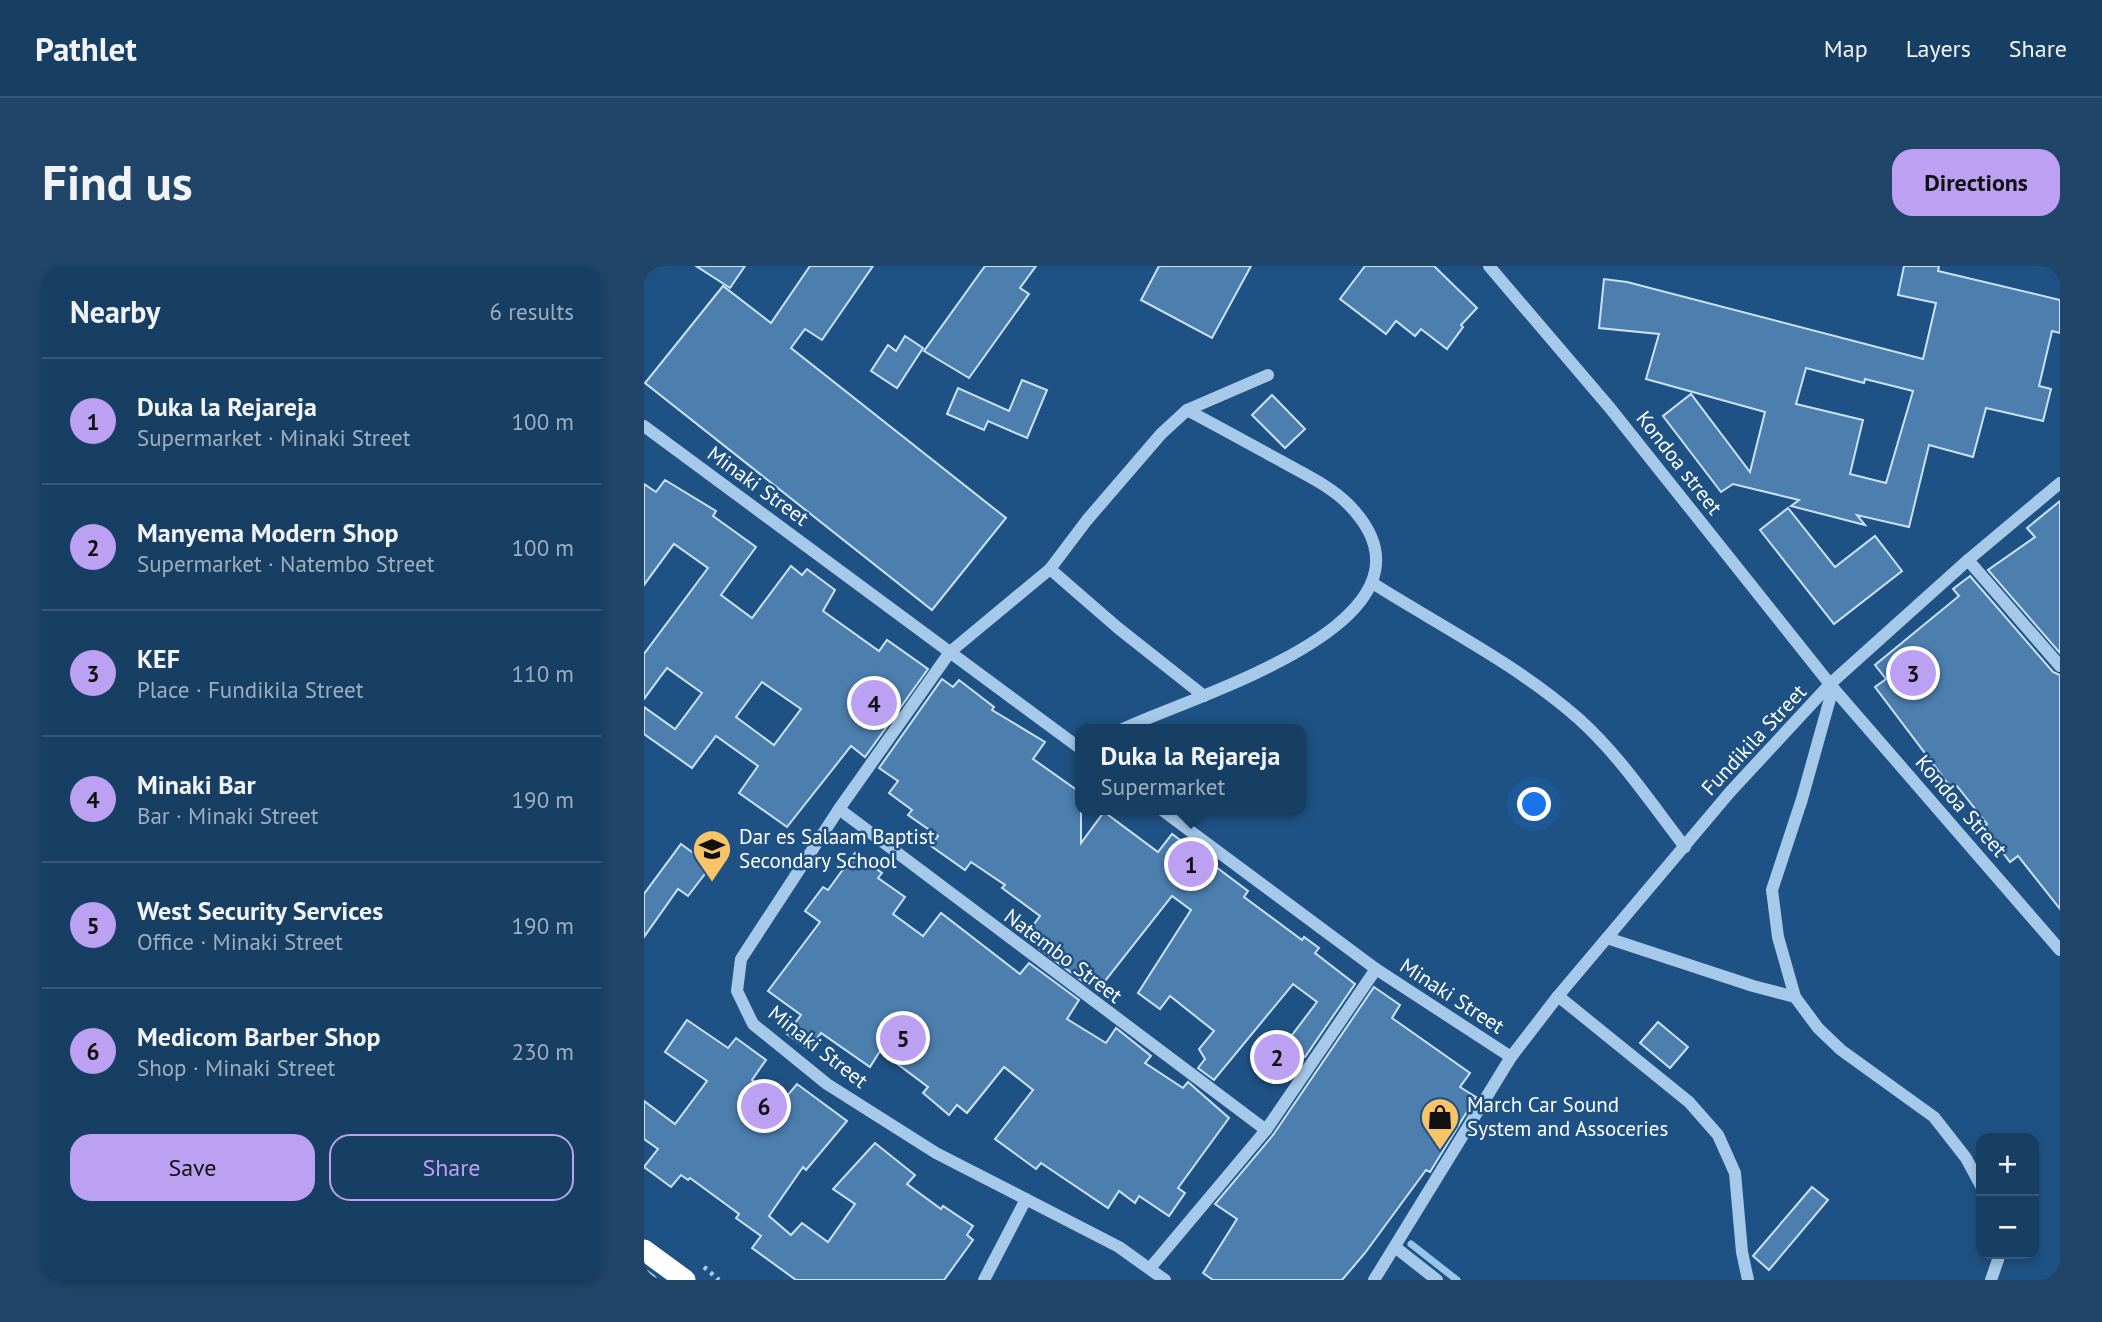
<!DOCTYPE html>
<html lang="en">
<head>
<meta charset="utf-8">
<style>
	:root { --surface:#173e63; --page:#204569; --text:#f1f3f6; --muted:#9eaebe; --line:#365778; --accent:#bca0f2 }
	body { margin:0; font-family:"PT Sans",sans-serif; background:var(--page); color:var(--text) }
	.controls { position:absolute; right:21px; bottom:21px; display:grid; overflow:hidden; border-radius:14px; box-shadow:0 4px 10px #0003 }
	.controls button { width:63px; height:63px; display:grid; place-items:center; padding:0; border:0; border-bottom:2px solid var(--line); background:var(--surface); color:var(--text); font:35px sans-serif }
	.you { position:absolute; left:891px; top:539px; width:24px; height:24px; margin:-18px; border:5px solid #fff; border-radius:50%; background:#1a73e8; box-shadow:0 0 0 10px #1a73e833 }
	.badge { display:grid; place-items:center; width:46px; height:46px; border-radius:50%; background:var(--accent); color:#111; font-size:23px; font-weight:700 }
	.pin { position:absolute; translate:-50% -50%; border:4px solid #fff; box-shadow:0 2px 7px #0006 }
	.popup { position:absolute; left:431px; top:458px; width:231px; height:91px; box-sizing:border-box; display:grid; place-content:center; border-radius:14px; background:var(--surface); filter:drop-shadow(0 2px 5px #0005); font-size:23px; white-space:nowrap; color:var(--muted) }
	.popup b { font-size:26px; color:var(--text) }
	.popup::after { content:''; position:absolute; left:50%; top:100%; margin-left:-14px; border:14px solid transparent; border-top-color:var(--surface) }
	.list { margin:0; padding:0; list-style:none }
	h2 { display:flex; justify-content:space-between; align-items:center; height:91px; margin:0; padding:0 28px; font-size:30px }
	h2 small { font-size:23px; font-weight:400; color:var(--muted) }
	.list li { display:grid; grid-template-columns:46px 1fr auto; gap:21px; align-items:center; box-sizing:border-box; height:126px; padding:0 28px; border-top:2px solid var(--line) }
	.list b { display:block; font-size:26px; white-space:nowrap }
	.list p { margin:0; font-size:23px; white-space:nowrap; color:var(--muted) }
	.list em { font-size:23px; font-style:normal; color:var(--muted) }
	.actions { display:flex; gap:14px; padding:21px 28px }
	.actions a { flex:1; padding:16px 0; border:2px solid var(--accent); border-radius:21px; text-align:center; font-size:24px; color:var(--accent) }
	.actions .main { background:var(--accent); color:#111 }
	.map { position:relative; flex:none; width:1416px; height:1014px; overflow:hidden; border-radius:21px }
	header { display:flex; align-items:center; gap:42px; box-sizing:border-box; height:98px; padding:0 35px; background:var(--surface); border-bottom:2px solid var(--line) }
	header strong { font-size:33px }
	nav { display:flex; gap:38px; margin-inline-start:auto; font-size:24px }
	.intro { display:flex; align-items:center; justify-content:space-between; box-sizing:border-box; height:168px; padding:0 42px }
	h1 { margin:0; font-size:49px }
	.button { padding:18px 32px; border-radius:21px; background:var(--accent); color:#111; font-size:24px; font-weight:700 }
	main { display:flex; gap:42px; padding:0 42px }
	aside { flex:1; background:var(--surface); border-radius:21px; box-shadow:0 4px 10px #0003 }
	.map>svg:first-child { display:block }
</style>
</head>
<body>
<header>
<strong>Pathlet</strong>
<nav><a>Map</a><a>Layers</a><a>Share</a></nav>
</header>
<div class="intro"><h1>Find us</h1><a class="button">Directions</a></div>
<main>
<aside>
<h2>Nearby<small>6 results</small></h2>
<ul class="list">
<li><span class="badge">1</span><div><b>Duka la Rejareja</b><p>Supermarket · Minaki Street</p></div><em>100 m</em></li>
<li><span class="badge">2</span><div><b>Manyema Modern Shop</b><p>Supermarket · Natembo Street</p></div><em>100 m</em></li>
<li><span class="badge">3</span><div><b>KEF</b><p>Place · Fundikila Street</p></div><em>110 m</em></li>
<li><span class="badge">4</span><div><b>Minaki Bar</b><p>Bar · Minaki Street</p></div><em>190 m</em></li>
<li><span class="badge">5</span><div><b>West Security Services</b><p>Office · Minaki Street</p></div><em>190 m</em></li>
<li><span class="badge">6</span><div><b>Medicom Barber Shop</b><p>Shop · Minaki Street</p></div><em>230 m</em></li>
</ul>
<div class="actions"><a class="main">Save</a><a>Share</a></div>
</aside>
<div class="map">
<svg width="1416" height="1014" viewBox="0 0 1416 1014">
	<rect width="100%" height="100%" fill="#1f5284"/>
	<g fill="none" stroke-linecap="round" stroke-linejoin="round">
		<polyline stroke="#9ac5eb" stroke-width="7" points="767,978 813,1014"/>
	</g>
	<g fill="#4c7eae" stroke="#cbe2f7" stroke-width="2" fill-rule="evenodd">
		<polygon points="52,0 101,0 86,22"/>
		<polygon points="166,0 229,0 178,74 161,63 147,82 362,252 288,344 1,117 79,20 127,57"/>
		<polygon points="341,0 392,0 376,22 385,28 325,112 280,85"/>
		<polygon points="515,0 607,0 568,72 497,34"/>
		<polygon points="721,0 790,0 833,42 817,59 819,61 803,83 777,63 771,70 752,55 742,68 696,33"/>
		<path d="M1260,0h35l-1,5 122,29v33l-8,-2 -13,55 12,3 -8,32 -57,-13 -13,49 -44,-12 -20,82 -52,-12 8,10 -74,-19 8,-6 -66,-16 -12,8 -58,-76 28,-22 59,78 15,-60 -119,-33 13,-45 -60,-6 5,-49 23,3 296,77 13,-56 -38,-8zM1162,102l58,15 1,-4 48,12 -27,92 -36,-9 13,-54 -67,-16z"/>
		<polygon points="261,70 279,82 253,122 227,105 244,79 252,85"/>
		<polygon points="378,114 403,124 383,172 344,155 340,164 303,148 314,122 365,145"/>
		<polygon points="628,129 661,163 641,182 608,149"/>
		<path d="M21,214l51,31 -3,5 43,31 -35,48 31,23 39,-52 11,9 5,-6 28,21 -12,21 56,40 8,-11 41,29 -63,88 -14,-11 -64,81 -48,-34 19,-27 -42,-30 -24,32 -48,-34v-27l31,22 27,-36 -35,-25 -23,31v-45l64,-86 -34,-24 -30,41v-101l12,8zM118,416l39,27 -27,36 -38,-28z"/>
		<polygon points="1416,235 1416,387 1344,304 1391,271 1383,262"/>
		<polygon points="1144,242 1191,301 1231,270 1258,305 1190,358 1116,264"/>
		<polygon points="1326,310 1409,406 1416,409 1416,643 1374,590 1366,596 1339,561 1343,558 1313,520 1308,523 1231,421 1242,413 1231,399 1315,330 1309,323"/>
		<polygon points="298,413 309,421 315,414 350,441 348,444 401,476 389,493 437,527 437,577 460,546 514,586 528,568 604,625 600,631 658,674 660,671 675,682 671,687 711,718 661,791 642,777 673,736 649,718 570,814 554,802 561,793 555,783 570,765 526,730 516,743 494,727 547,644 528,630 457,720 449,714 445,720 396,683 401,677 385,665 396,650 358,622 361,619 327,596 321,604 287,580 294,570 264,549 268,544 245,527 254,515 235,502"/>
		<polygon points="37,578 67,600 44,630 34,623 0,671 0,628"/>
		<polygon points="211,587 238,607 234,612 261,631 249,648 279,670 297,647 376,708 385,697 435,734 423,753 462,777 472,762 507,790 501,797 539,822 544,816 585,852 534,922 541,927 525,950 495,930 491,937 475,925 464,942 397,897 392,903 351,873 389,824 360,801 323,847 313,839 305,849 279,827 284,821 236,785 226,801 177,767 165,784 143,768 157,749 124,725 176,656 161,645 179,621 184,624"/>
		<polygon points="730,721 756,739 748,752 826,807 816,821 832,831 786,906 782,904 721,987 698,1014 569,1014 559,1007 593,953 571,938 629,869"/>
		<polygon points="43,754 84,782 92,772 122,794 108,814 138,836 153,818 203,855 162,904 159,901 125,950 147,969 158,957 184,976 211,938 189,923 231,877 271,909 263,918 297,943 299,940 329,960 323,969 329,974 300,1014 152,1014 108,982 117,970 92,952 95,948 46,912 44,914 37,909 27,921 0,901 14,883 0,873 0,835 31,858 63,815 21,786"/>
		<polygon points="1014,756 1044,781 1026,802 996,777"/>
		<polygon points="1168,921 1184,934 1125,1004 1109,990"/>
	</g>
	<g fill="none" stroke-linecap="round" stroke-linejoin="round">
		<polyline stroke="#a7c9e9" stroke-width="4.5" stroke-dasharray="3.5 5" stroke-linecap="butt" points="60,1001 75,1014"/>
		<g stroke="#a7c9e9" stroke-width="12">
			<polyline points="845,0 966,142 1189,422 1416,684"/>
			<polyline points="0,160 437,483"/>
			<polyline points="1324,294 1416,400"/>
			<polyline points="406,303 474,362 560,430"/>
			<path d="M730,318c68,43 144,81 205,135 41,37 72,84 106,128"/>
			<polyline points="1189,422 1158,533 1128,624 1134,671 1151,731 1174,762 1197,784 1290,851 1322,892 1337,920"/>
			<path d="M479,463c70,-34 340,-109 225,-225 -19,-19 -44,-30 -67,-43 -31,-17 -62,-34 -94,-51"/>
			<polyline points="195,543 622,864"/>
			<polyline points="518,544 732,703 867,791"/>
			<polyline points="963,672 1109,720 1151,731"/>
			<polyline points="914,730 1045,836 1074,869 1091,907 1098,986 1104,1014"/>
			<polyline points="751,981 793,1014"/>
			<polyline points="507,1001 622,864 732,703"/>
			<polyline points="0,1009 7,1014"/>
			<polyline points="340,1014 382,933"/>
			<polyline points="521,1014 475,981 292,887 183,818 109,758 93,725 97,693 195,543 306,386 406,303 443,254 517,168 543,144 624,109"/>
			<polyline points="730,1014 867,791 914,730 1086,526 1186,418 1324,294 1416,217"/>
			<polyline points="1347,1014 1356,988"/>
		</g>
		<polyline stroke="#fff" stroke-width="21" points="0,984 41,1014"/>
	</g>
	<defs>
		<g id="school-pin" transform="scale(2.0125)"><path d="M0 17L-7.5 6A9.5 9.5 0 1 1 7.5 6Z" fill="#f7c467" stroke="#1f5284"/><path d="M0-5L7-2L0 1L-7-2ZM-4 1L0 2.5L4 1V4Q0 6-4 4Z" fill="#111"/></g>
		<g id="shop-pin" transform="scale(2.0125)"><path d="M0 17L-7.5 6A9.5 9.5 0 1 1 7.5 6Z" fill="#f7c467" stroke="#1f5284"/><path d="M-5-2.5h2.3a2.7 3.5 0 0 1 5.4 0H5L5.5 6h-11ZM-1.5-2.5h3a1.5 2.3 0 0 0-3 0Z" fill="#111"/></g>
	</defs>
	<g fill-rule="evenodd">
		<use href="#school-pin" x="68" y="583"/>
		<use href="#shop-pin" x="796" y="851"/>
	</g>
	<g text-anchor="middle" stroke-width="5" stroke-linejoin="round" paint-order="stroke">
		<g font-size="21" fill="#fff" stroke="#1f5284">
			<text transform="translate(1035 197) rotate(52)" y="7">Kondoa street</text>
			<text transform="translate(114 220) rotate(36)" y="7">Minaki Street</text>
			<text transform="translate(1110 474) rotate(-47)" y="7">Fundikila Street</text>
			<text transform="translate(1317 540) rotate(49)" y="7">Kondoa Street</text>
			<text transform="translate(419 690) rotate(37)" y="7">Natembo Street</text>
			<text transform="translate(808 730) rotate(33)" y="7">Minaki Street</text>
			<text transform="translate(174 781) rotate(38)" y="7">Minaki Street</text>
		</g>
		<g font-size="21" fill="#fff" stroke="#1f5284" text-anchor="start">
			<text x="95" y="578">Dar es Salaam Baptist<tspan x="95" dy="24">Secondary School</tspan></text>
			<text x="823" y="846">March Car Sound<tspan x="823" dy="24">System and Assoceries</tspan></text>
		</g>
	</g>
</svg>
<div class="controls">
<button>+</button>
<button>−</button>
</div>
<div class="you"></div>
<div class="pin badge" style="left:547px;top:598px">1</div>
<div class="popup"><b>Duka la Rejareja</b>Supermarket</div>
<div class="pin badge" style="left:633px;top:791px">2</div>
<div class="pin badge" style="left:1269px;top:407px">3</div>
<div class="pin badge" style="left:230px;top:437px">4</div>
<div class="pin badge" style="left:259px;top:772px">5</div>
<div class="pin badge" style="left:120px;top:840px">6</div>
</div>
</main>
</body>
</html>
